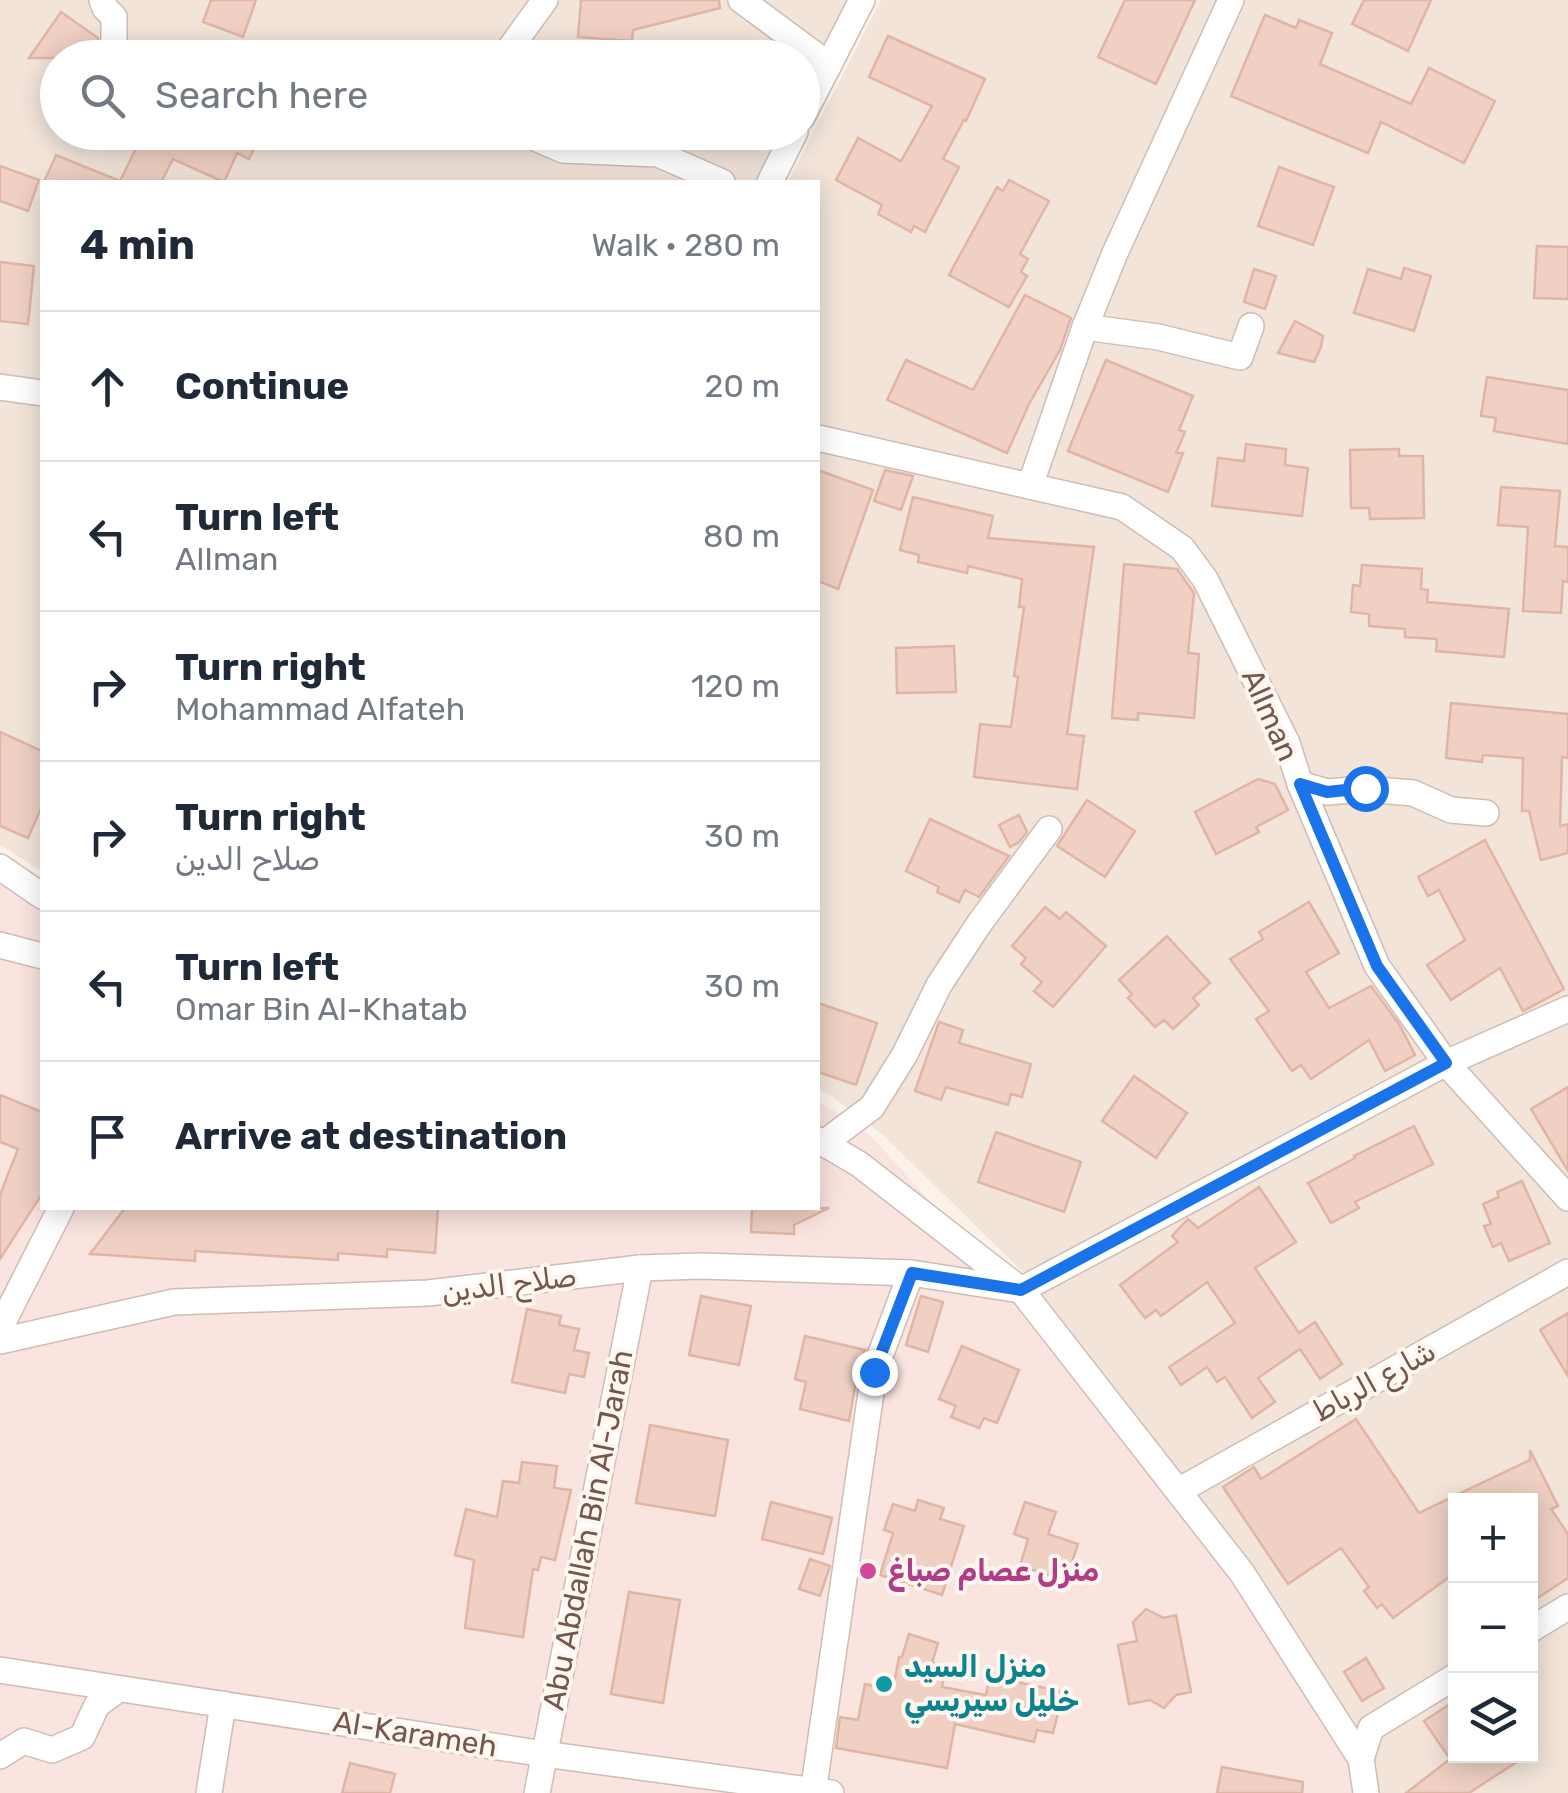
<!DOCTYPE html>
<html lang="en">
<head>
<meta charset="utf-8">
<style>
	:root { --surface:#fff; --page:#f2f2f3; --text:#1f2937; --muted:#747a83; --line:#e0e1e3 }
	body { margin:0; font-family:Rubik,"Noto Sans Arabic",sans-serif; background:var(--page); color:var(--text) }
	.controls { position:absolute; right:30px; bottom:30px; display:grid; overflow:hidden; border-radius:0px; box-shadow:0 5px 25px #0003 }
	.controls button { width:90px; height:90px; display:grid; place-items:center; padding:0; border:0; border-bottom:2px solid var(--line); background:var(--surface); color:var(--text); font:50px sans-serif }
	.stop { position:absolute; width:30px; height:30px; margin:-22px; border:8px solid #1a73e8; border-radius:50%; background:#fff }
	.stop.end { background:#1a73e8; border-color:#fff; box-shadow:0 2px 10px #0008 }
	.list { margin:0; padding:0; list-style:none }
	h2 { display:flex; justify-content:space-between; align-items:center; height:130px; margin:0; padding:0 40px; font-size:42px }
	h2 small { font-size:32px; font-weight:400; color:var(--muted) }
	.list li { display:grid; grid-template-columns:65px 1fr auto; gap:30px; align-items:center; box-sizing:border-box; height:150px; padding:0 40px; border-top:2px solid var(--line) }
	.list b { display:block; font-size:38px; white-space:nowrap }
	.list p { margin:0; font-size:32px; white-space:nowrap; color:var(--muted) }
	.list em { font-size:32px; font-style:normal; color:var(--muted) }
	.icon { flex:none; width:55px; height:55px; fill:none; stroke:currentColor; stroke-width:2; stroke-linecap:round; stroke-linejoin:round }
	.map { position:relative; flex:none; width:1568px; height:1793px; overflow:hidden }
	.search { position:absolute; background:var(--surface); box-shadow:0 5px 25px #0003; left:40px; top:40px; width:780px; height:110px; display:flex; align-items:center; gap:25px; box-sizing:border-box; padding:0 35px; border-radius:55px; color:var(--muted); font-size:38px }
	.panel { position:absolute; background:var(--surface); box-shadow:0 5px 25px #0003; left:40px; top:180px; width:780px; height:1030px; border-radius:0px }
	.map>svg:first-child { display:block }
</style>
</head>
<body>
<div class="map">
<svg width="1568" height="1793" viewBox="0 0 1568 1793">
	<rect width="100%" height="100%" fill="#fbf3ea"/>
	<g fill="#f2e4d9" fill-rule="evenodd">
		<polygon points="0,0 869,0 803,129 802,58 58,58 58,132 800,133 775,182 42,182 42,871 0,845"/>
		<path d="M881,0h687v1793h-238l-309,-503 13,-7 -151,-148 -54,-41 -11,-4v-908h-30zM1456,1500h74v256h-74z"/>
	</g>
	<polygon fill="#fae4df" points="0,852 42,879 42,1208 818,1208 818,1102 836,1112 872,1137 981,1258 1165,1450 1348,1729 1369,1793 0,1793"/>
	<g fill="#efd0c3" stroke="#e0b5a5" stroke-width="2.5">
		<polygon points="211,0 256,0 243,37 203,22"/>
		<polygon points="581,0 719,0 720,8 633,30 632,41 578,37"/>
		<polygon points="1125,0 1195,0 1156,84 1098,57"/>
		<polygon points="1364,0 1431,0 1408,51 1352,24"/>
		<polygon points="61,12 98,38 96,58 29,58"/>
		<polygon points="1265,15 1296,28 1299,20 1332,33 1320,64 1411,104 1429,68 1495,101 1464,163 1381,122 1368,153 1231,96"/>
		<polygon points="888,36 985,79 966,121 964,120 943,159 959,167 925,232 914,226 911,232 878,214 882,205 836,180 858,138 901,161 932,106 869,77"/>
		<polygon points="144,132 262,132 249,159 237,153 224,182 173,159 161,182 44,182 56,155 120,181"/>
		<polygon points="0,166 39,180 28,211 0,201"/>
		<polygon points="1279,167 1334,187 1313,245 1258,226"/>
		<polygon points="1009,180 1049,201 1020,254 1028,259 1021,272 1027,276 1009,307 949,275 997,187 1003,191"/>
		<polygon points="1537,246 1568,247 1568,299 1534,298"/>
		<polygon points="0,262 34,266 28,324 0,321"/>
		<polygon points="1404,268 1431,276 1414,331 1354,313 1368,269 1401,279"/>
		<polygon points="1254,269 1276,276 1265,309 1244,302"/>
		<polygon points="1025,295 1071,318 1060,350 1029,404 1007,453 887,400 906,360 973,390"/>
		<polygon points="1295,321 1323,336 1321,347 1314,362 1278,353"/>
		<polygon points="1106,360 1193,396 1179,430 1185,432 1176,453 1183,453 1168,492 1068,451"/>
		<polygon points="1487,377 1568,390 1568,444 1494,431 1496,418 1481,416"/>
		<polygon points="1246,444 1286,449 1285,465 1308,468 1302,516 1212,506 1218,458 1244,461"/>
		<polygon points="1399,449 1399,456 1423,456 1424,518 1370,519 1369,508 1351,508 1350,450"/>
		<polygon points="818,470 873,490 838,589 818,581"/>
		<polygon points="885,470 913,476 901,510 874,501"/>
		<polygon points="1501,487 1560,491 1555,546 1568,547 1568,582 1563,581 1561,613 1523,611 1528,527 1498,525"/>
		<polygon points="913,497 993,516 988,538 1094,547 1067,734 1084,736 1077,789 974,777 980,724 1011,727 1018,677 1014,676 1024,607 1019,607 1022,579 968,566 967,573 918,562 919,555 900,550"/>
		<polygon points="1124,564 1177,569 1194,593 1188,653 1199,654 1194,718 1138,713 1138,720 1112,718"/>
		<polygon points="1362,565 1422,569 1421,589 1428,590 1427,602 1509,609 1504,657 1436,651 1437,639 1405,637 1405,629 1369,626 1369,614 1351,612 1353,585 1360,586"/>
		<polygon points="954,646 956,692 897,693 896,648"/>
		<polygon points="1451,703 1568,714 1568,758 1562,757 1560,826 1568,824 1568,853 1541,860 1529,811 1522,811 1523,758 1483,755 1482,762 1446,758"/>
		<polygon points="0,732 42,751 42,806 28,838 0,826"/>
		<polygon points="1258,779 1275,784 1288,810 1256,827 1259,832 1216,854 1195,812"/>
		<polygon points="1087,800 1135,831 1105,877 1057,846"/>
		<polygon points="1019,815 1027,832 1019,842 1010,847 999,825"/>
		<polygon points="930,819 1009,856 979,897 965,890 959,902 937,892 939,887 906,871"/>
		<polygon points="1485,840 1564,989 1523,1011 1500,968 1451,1000 1427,965 1465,940 1439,890 1428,896 1418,877"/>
		<polygon points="1309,902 1339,953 1306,972 1329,1008 1371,986 1399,1024 1415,1055 1385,1071 1369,1040 1311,1079 1301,1065 1292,1071 1256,1019 1269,1011 1230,959 1263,939 1259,932"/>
		<polygon points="1045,907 1060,919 1066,912 1106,946 1053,1007 1034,991 1042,982 1021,964 1026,958 1012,946"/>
		<polygon points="1167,936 1210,983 1193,998 1199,1005 1173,1029 1164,1020 1155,1027 1128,998 1132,994 1119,980"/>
		<polygon points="818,1003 877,1023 856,1085 818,1072"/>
		<polygon points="939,1022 963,1030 959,1043 1031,1064 1022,1097 1011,1094 1008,1105 946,1087 941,1100 915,1091"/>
		<polygon points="1134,1076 1187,1113 1156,1158 1102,1121"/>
		<polygon points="1568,1087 1568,1171 1531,1109"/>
		<polygon points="0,1095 42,1112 42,1194 0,1259 0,1195 18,1149 0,1142"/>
		<polygon points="1414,1126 1433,1164 1355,1202 1359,1208 1331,1223 1308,1183 1355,1158 1354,1156"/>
		<polygon points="996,1132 1081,1162 1064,1212 978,1182"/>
		<polygon points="1522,1181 1550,1243 1509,1261 1501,1243 1493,1247 1484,1226 1491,1224 1483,1204 1499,1197 1497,1192"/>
		<polygon points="1259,1187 1296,1242 1255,1268 1299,1333 1315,1322 1342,1364 1320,1379 1300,1349 1258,1378 1275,1402 1252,1418 1225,1377 1217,1382 1207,1367 1181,1385 1169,1367 1235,1323 1207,1282 1161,1316 1156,1310 1145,1318 1120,1285 1178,1242 1172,1236 1188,1219 1198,1228"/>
		<polygon points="125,1208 438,1208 435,1253 387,1249 387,1257 338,1253 338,1260 195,1251 195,1261 90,1254"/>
		<polygon points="752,1208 829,1208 794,1225 794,1234 751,1232"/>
		<polygon points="701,1296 751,1306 739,1365 689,1355"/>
		<polygon points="921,1296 943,1302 928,1352 906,1345"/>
		<polygon points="527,1309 561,1316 559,1325 579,1329 574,1350 589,1353 584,1377 569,1374 565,1393 512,1382"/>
		<polygon points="1568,1313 1568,1376 1540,1330"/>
		<polygon points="805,1336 865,1350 858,1369 849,1421 800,1409 806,1382 795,1379"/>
		<polygon points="962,1346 1019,1370 997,1423 984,1418 979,1428 951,1417 956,1406 939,1399"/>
		<polygon points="1356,1419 1419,1513 1530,1460 1530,1450 1558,1506 1551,1509 1568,1534 1568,1578 1530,1603 1530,1500 1456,1500 1456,1572 1393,1618 1382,1604 1377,1608 1364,1591 1369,1587 1341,1548 1288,1584 1223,1487 1254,1467 1261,1479"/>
		<polygon points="650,1425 728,1440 715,1516 636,1503"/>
		<polygon points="522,1462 557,1466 554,1488 571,1490 555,1560 541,1557 538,1570 533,1569 523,1637 465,1628 474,1560 455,1555 466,1509 497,1517 503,1481 519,1483"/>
		<polygon points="918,1500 944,1508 940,1519 964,1526 942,1595 880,1575 893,1533 884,1530 893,1504 915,1511"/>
		<polygon points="771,1502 832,1518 823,1554 762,1539"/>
		<polygon points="1025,1502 1056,1512 1048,1534 1078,1544 1066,1580 1020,1566 1028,1539 1014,1534"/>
		<polygon points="810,1559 830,1566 820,1596 799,1589"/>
		<polygon points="629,1592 680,1600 663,1703 611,1694"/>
		<polygon points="1146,1609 1164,1618 1176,1615 1191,1692 1176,1695 1164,1708 1150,1700 1129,1704 1118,1645 1137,1641 1133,1622"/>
		<polygon points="909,1634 938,1643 932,1663 946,1665 942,1687 986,1695 990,1676 1063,1692 1053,1733 1037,1730 1034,1742 955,1724 947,1768 836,1748 840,1717 858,1720 865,1684 893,1690 899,1657 902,1657"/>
		<polygon points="1366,1658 1384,1688 1362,1701 1344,1672"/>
		<polygon points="1456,1700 1456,1756 1526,1756 1469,1793 1406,1793 1450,1759 1424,1721"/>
		<polygon points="350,1763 395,1774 390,1793 342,1793"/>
		<polygon points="1222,1767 1303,1782 1302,1793 1217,1793"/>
	</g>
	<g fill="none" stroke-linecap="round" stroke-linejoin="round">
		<g stroke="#cfbcb3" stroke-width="28">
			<g id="street">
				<polyline points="102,0 105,8 114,17 114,52 112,58"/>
				<polyline points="741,0 829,65"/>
				<polyline points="503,58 545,0"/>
				<polyline points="802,117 862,0"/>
				<polyline points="521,132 563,150 658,154 722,182"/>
				<polyline points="770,182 795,132"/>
				<polyline points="1085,327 1158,337 1240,357 1251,326"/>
				<polyline points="0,387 42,393"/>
				<polyline points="818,438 1122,507 1182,548 1205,579 1287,743 1300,784 1377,966 1446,1063 1568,1198"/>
				<polyline points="1030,486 1085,327 1115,253 1231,0"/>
				<polyline points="1300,784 1327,792 1365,789 1413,793 1451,810 1486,813"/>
				<polyline points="0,867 42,896"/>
				<polyline points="0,945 42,956"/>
				<polyline points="818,1140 859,1164 1021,1290 1242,1573 1361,1759 1366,1793"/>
				<polyline points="824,1143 872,1107 905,1054 939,985 979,924 1049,829"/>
				<polyline points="0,1328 61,1208"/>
				<polyline points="0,1341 174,1302 428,1293 640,1268 701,1266 911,1273 1021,1290 1446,1063 1568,1009"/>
				<polyline points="1180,1490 1568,1272"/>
				<polyline points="1530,1630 1568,1607"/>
				<polyline points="0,1670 544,1754 831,1793"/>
				<polyline points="0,1756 24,1741 52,1750 82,1737 97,1705 119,1689"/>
				<polyline points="1361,1759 1371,1728 1456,1676"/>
				<polyline points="209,1793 223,1704"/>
				<polyline points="537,1793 640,1268"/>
				<polyline points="813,1793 874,1372 911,1273"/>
			</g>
		</g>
		<use href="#street" stroke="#fff" stroke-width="25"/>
	</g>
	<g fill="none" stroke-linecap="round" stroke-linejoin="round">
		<polyline stroke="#1a73e8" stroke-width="12" points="874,1372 912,1273 1021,1290 1446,1063 1377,966 1300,784 1327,792 1365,788"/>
	</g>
	<circle fill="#d1479c" stroke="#fef7f0" stroke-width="4" cx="868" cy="1571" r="10"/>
	<circle fill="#0f9aa8" stroke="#fef7f0" stroke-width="4" cx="884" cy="1684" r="10"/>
	<g text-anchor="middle" stroke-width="8" stroke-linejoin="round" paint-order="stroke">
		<g font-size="30" fill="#74584f" stroke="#fef7f0">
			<text transform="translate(1270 715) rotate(66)" y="10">AlIman</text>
			<text transform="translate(509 1284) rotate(-7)" y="10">صلاح الدين</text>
			<text transform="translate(1374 1381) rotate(-29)" y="10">شارع الرباط</text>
			<text transform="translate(588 1530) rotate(-79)" y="10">Abu Abdallah Bin Al-Jarah</text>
			<text transform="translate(415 1734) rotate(9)" y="10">Al-Karameh</text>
		</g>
		<g font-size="30" font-weight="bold" fill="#b23c85" stroke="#fef7f0" text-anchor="start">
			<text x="888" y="1581">منزل عصام صباغ</text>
		</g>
		<g font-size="30" font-weight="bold" fill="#0d838f" stroke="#fef7f0" text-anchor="start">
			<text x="904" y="1677">منزل السيد<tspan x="904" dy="34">خليل سيريسي</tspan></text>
		</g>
	</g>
</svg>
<div class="controls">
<button>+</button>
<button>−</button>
<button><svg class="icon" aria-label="layers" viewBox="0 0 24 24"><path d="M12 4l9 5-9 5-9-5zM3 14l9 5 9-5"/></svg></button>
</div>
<div class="stop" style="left:1365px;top:788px"></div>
<div class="stop end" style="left:874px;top:1372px"></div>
<div class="search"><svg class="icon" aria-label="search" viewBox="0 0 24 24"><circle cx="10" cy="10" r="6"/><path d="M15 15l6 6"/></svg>Search here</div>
<section class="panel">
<h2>4 min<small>Walk · 280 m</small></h2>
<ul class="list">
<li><svg class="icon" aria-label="ahead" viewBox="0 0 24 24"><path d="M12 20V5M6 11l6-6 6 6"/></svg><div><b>Continue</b></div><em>20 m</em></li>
<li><svg class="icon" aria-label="left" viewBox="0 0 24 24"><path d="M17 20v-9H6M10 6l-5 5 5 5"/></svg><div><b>Turn left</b><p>AlIman</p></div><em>80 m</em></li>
<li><svg class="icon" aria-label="right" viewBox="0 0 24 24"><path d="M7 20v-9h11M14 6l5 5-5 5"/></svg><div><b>Turn right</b><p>Mohammad Alfateh</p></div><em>120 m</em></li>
<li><svg class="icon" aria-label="right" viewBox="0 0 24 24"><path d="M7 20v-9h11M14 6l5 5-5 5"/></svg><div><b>Turn right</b><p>صلاح الدين</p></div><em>30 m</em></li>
<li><svg class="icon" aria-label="left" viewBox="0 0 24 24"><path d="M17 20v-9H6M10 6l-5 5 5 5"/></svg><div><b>Turn left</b><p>Omar Bin Al-Khatab</p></div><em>30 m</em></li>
<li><svg class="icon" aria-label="arrive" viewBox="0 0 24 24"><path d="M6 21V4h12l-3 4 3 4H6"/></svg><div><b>Arrive at destination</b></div></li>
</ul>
</section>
</div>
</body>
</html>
